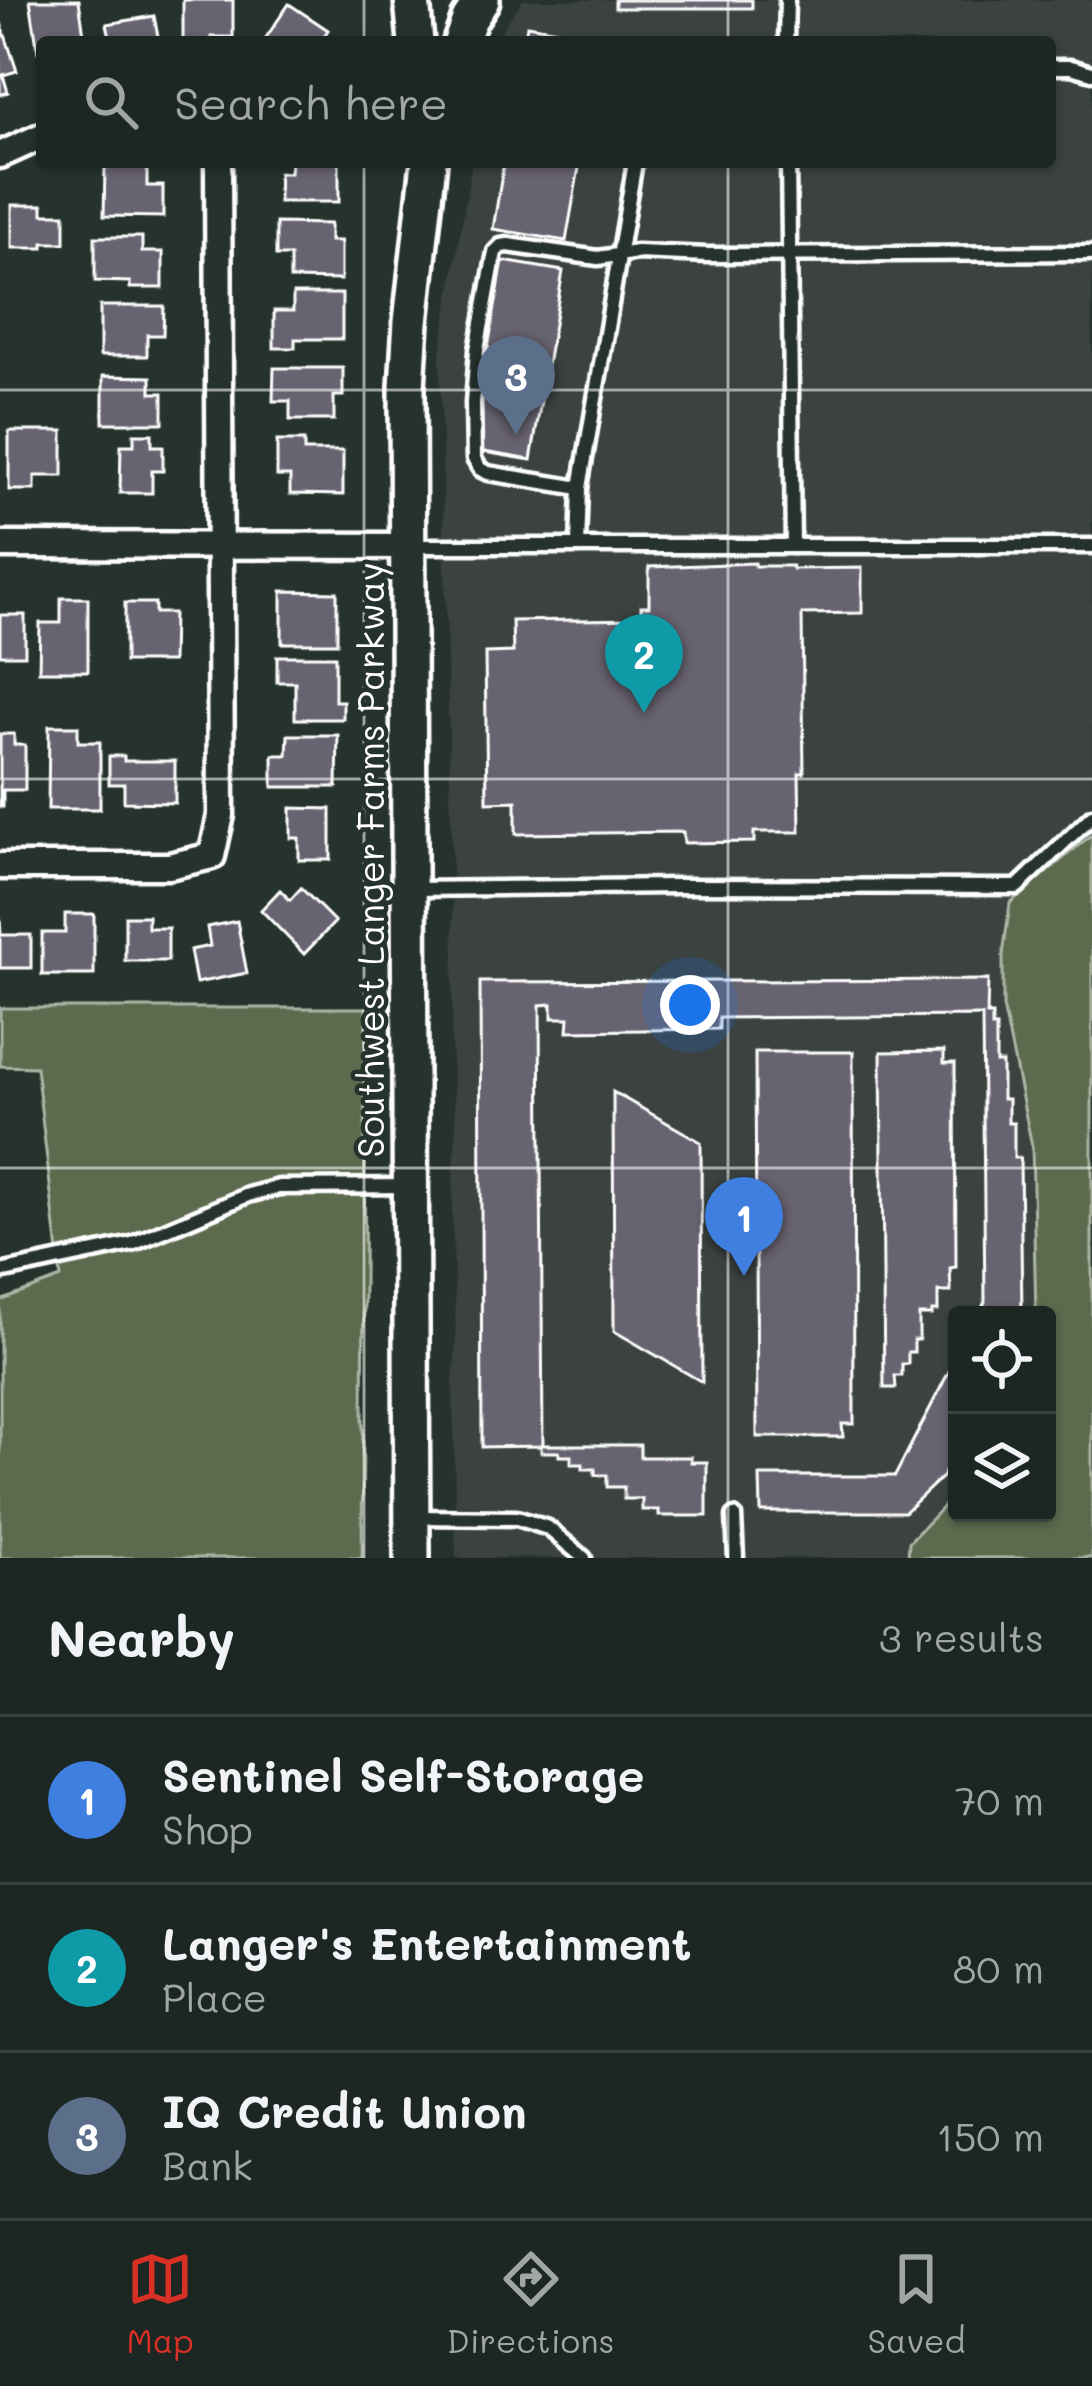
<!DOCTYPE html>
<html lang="en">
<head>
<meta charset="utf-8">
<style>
	:root { --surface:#1c2622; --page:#252e2a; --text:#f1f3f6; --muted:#a0a5a5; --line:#3a4340; --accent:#d93025 }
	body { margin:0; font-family:Mali,sans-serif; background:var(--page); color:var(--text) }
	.controls { position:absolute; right:36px; bottom:36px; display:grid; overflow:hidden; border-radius:12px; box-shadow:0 3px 9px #0004 }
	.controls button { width:108px; height:108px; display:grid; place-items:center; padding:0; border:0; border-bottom:3px solid var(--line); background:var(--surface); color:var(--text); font:60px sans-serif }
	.you { position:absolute; left:690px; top:1005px; width:42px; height:42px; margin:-30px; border:9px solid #fff; border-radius:50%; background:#1a73e8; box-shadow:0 0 0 18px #1a73e833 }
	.badge { display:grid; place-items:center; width:78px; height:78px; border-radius:50%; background:var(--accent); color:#fff; font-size:39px; font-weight:700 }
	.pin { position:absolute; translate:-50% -99px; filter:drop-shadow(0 3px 6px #0008) }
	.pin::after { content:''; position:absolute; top:63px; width:42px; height:36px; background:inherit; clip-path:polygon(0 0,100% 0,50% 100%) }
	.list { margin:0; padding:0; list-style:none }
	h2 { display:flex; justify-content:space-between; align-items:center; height:156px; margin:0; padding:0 48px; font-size:51px }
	h2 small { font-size:39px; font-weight:400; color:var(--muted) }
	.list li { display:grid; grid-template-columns:78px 1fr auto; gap:36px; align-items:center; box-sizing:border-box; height:168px; padding:0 48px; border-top:3px solid var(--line) }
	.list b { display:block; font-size:45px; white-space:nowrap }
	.list p { margin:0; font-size:39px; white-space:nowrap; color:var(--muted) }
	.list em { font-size:39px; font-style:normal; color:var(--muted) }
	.icon { flex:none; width:66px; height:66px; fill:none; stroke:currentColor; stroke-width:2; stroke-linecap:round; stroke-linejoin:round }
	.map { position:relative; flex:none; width:1092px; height:1558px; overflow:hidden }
	.search { position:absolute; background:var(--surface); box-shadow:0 3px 9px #0004; left:36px; right:36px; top:36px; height:132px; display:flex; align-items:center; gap:30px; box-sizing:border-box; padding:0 42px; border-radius:12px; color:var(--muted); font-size:45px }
	.sheet { height:660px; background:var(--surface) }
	nav { display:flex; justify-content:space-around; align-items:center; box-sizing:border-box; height:168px; border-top:3px solid var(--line); background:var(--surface); font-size:33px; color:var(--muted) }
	nav a { display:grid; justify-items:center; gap:6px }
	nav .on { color:var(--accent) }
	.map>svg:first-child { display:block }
</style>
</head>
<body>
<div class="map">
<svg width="1092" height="1558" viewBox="0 0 1092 1558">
	<rect width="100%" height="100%" fill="#26332d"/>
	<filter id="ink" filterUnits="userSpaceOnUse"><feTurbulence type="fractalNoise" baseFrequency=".00833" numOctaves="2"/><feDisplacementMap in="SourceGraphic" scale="24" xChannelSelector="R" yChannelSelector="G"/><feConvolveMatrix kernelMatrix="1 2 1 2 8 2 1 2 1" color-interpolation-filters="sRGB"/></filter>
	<g filter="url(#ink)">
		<polygon fill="#3a4241" points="523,0 1092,0 1092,834 1010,903 1003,955 1003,1008 1032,1146 1036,1315 957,1315 957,1492 909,1542 908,1558 456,1558 453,1386 456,1338 452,1211 456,1129 451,1042 454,955 440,357 472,162 1050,162 1050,42 499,42 502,29"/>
		<g fill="#5b6b4d" stroke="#adb5a6" stroke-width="3">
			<polygon points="1092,834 1092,1558 908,1558 909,1542 957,1492 957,1513 1047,1513 1047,1315 1036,1315 1032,1146 1003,1007 1003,955 1010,903"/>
			<polygon points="0,1008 366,1008 362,1558 0,1558 0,1301 61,1278 36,1067 0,1066"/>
		</g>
		<g fill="#676470" stroke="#fff" stroke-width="3">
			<polygon points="30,0 79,0 85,42 42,42 42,52 38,52"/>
			<polygon points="183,0 233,0 233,37 211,37 211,42 183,42"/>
			<rect x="615" y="0" width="137" height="8"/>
			<polygon points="289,4 328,30 320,42 263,42"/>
			<polygon points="154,16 159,42 111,42 107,24"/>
			<polygon points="0,20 17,71 3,75 8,92 0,95"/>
			<polygon points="527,25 601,37 600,42 524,42"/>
			<polygon points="291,162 339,162 339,202 279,202 279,173 290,173"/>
			<polygon points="504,162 580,162 566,241 493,229"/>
			<polygon points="105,167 147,167 147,186 163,186 163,217 104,216"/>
			<polygon points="12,205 43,205 43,214 65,214 65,243 43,243 43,248 12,248"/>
			<polygon points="276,223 330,224 330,241 341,241 341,280 290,279 290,256 276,256"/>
			<polygon points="95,237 142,237 142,252 163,252 163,288 130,288 130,282 95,281"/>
			<polygon points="503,261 563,271 531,460 478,451 478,406"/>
			<polygon points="293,294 342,294 342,339 295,339 295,348 274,348 274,311 293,311"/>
			<polygon points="100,306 164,306 163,335 147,335 147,356 100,356"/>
			<polygon points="274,368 343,368 343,396 334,396 334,420 290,420 290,401 273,401"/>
			<polygon points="103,376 151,377 151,393 163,393 163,423 103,423"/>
			<polygon points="9,431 63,431 63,476 35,476 35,490 9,490"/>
			<polygon points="134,434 152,434 152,446 163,446 163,471 152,471 152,493 120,493 121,445 134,445"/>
			<polygon points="277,441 304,441 304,451 343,451 343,495 290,494 290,476 277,476"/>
			<polygon points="755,563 755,566 792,566 793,569 862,568 862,613 802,614 804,773 799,773 800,832 754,832 754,842 684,843 683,832 516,834 516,801 487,802 485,653 513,652 512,621 641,619 641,606 649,606 649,567"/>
			<polygon points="282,591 337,592 337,643 282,643"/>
			<polygon points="61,598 88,598 88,671 39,671 40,623 61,623"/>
			<polygon points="125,603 155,603 155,613 173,613 172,662 125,662"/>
			<rect x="0" y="615" width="25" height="40"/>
			<polygon points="277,656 335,656 335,701 343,701 343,719 295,719 295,682 277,682"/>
			<polygon points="49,726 78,726 78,742 100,742 100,809 48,809"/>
			<polygon points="0,734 14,734 14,745 25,745 25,790 3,790 3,807 0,807"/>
			<polygon points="288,735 338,735 337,787 273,787 273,755 287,755"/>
			<polygon points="109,756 124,756 124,761 175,761 175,803 124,802 124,784 109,784"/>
			<polygon points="291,808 331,809 331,860 299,860 299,838 291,838"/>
			<polygon points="301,888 335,922 304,954 261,910 280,890 290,900"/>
			<polygon points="65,914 94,914 94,975 42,975 42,933 65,933"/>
			<polygon points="125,916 148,916 148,928 168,928 168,961 125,961"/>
			<polygon points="0,917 1,935 31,935 31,968 0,968"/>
			<polygon points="237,921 247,973 196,983 190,950 210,946 207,927"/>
			<polygon points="988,980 987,1015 992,1015 992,1027 996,1027 996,1063 1002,1063 1002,1099 1008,1099 1008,1123 1014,1123 1014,1158 1020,1158 1022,1315 978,1315 985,1302 982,1016 719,1018 719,1029 568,1031 569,1018 552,1018 552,1004 540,1005 543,1446 482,1447 480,982"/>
			<polygon points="944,1051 944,1063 955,1063 956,1267 950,1268 951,1292 938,1292 938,1311 932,1311 932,1315 919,1315 919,1340 914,1340 914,1352 908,1352 908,1364 902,1364 902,1376 895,1376 896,1388 884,1388 881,1052"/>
			<polygon points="755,1052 853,1052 854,1424 842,1424 843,1437 757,1437"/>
			<polygon points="613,1092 701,1142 702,1382 614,1331"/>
			<polygon points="957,1356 957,1449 943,1476 905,1512 761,1512 760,1476 895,1476"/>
			<polygon points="541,1445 640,1445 640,1457 691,1457 691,1462 707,1462 707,1516 659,1516 659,1510 642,1510 642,1499 624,1499 624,1487 607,1487 607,1475 595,1475 595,1469 583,1469 583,1464 571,1464 571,1456 559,1456 559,1452 541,1452"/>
		</g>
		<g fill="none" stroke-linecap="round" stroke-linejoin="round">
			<g stroke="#fff" stroke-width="21">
				<g id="service">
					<polyline points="786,42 787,0"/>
					<polyline points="1050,67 1071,67 1092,73"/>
					<polyline points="788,162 793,546"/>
					<polyline points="580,488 488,473 480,469 474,459 473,403 477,350 495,252 501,246 508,245 598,258 637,252 708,255 1092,253"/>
					<polyline points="410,546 1092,546"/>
					<polyline points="578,546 580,488 635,162"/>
					<polyline points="414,889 677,886 1017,887 1092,816"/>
					<polyline points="0,1272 132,1244 248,1195 279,1187 411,1186"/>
					<polyline points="734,1516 736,1558"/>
					<polyline points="414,1517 517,1518 548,1528 584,1558"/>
				</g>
			</g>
			<g stroke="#fff" stroke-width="33">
				<g id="minor">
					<polyline points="0,155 42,136"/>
					<polyline points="0,545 409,546"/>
					<polyline points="0,866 169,866 212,856 221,815 218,162"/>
				</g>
			</g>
			<g stroke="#fff" stroke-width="42">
				<g id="secondary">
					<polyline points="412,0 416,42"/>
					<polyline points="461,42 469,20 482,0"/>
					<polyline points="412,1558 407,387 411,322 429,162"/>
				</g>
			</g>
			<use href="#service" stroke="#26332d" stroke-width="12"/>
			<use href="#minor" stroke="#26332d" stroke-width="24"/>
			<use href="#secondary" stroke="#26332d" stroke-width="33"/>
		</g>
	</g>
	<path fill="none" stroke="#fff" stroke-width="3" stroke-opacity="0.55" d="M364,0v42M728,0v42M364,162v1396M728,162v1396M0,390h1092M0,779h1092M0,1168h1092"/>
	<g text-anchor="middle" stroke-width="9" stroke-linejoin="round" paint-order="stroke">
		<g font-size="36" fill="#fff" stroke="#26332d">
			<text transform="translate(371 860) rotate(-90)" y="13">Southwest Langer Farms Parkway</text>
		</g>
	</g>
</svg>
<div class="controls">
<button><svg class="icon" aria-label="locate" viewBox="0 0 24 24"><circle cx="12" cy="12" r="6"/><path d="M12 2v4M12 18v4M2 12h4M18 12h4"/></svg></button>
<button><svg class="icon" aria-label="layers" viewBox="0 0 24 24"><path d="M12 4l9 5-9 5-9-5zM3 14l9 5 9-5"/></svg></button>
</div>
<div class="you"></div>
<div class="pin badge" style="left:744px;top:1276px;background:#3f7fe0">1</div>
<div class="pin badge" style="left:644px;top:713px;background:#0f9aa8">2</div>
<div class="pin badge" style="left:516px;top:435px;background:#5c6f8a">3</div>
<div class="search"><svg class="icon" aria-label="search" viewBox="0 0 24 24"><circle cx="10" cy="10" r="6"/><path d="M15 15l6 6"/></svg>Search here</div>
</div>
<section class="sheet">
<h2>Nearby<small>3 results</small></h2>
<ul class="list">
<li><span class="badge" style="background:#3f7fe0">1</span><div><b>Sentinel Self-Storage</b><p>Shop</p></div><em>70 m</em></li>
<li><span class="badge" style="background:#0f9aa8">2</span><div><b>Langer's Entertainment</b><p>Place</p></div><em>80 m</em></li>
<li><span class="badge" style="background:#5c6f8a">3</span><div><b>IQ Credit Union</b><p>Bank</p></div><em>150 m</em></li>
</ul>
</section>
<nav>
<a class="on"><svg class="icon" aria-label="map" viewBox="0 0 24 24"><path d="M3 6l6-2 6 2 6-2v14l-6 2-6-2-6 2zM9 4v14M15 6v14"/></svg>Map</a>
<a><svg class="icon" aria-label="directions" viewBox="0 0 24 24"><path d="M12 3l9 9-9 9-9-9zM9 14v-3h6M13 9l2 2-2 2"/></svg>Directions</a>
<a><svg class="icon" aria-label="saved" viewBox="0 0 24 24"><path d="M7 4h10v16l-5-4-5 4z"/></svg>Saved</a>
</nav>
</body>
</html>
